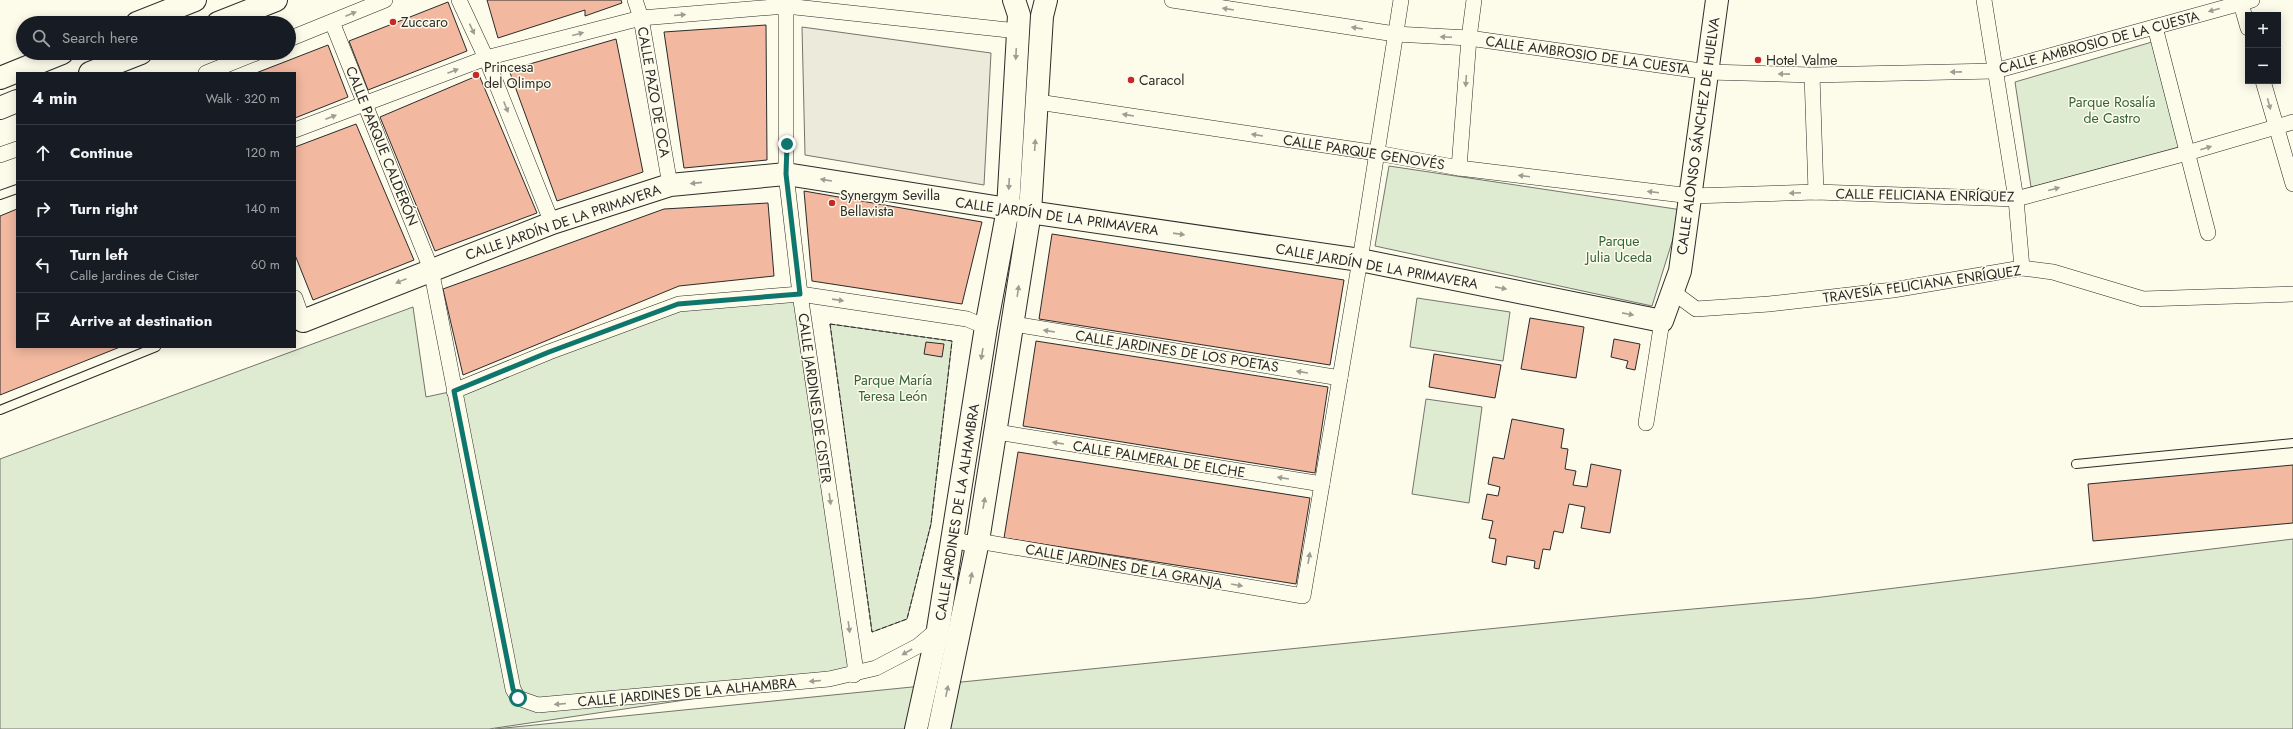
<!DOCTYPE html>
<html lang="en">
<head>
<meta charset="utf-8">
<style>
	:root { --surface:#171b24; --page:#242831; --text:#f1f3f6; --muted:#9ea1a6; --line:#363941 }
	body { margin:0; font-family:Jost,sans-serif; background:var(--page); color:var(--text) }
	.controls { position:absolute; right:12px; top:12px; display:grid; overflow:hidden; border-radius:0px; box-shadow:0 2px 10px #0003 }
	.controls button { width:36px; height:36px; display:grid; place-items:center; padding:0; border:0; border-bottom:1px solid var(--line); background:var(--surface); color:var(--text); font:20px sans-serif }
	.stop { position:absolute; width:12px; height:12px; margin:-9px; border:3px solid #0f766e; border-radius:50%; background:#fff }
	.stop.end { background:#0f766e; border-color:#fff; box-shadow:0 1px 4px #0008 }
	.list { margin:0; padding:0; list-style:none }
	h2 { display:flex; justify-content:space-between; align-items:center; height:52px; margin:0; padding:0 16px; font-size:17px }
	h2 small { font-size:13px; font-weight:400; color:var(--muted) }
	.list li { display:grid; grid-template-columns:26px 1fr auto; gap:12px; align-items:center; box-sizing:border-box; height:56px; padding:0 16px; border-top:1px solid var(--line) }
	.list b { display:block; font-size:15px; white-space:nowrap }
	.list p { margin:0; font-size:13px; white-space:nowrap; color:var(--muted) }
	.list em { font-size:13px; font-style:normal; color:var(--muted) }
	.icon { flex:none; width:22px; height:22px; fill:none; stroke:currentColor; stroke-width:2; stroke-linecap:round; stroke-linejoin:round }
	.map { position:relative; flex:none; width:2293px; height:729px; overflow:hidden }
	.search { position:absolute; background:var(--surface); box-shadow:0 2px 10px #0003; left:16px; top:16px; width:280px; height:44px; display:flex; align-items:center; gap:10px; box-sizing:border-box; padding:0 14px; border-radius:22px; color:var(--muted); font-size:15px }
	.panel { position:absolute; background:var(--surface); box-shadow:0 2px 10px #0003; left:16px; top:72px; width:280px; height:276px; border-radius:0px }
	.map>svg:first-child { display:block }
</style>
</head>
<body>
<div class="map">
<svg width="2293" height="729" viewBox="0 0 2293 729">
	<rect width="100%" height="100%" fill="#fdfbea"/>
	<g fill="#deebd1" stroke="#74746e">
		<polygon points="2152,42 2183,146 2031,187 2015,82"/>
		<polygon points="1389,166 1682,210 1652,306 1375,246"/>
		<polygon points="800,294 854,675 489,729 0,729 0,459 413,307 426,397 454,391 679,304"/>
		<polygon points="1417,298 1510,312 1503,361 1410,347"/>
		<polygon points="830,324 952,341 931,524 907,619 872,632"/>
		<polygon points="1426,399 1482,407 1469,503 1412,494"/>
		<polygon points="2293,539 2293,729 495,729 1627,615 1814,598"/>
	</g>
	<polygon fill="#eceadb" stroke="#74746e" points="802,27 991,53 984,185 805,155"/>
	<g fill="#f2b8a0" stroke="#2b2b2b">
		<polygon points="487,0 621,0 622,3 585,16 585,10 498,38"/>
		<polygon points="448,2 467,51 368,90 349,41"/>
		<polygon points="766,25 767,160 684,168 664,32"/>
		<polygon points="616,39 643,172 557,201 509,70"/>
		<polygon points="328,45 348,97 295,118 295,73 256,73"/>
		<polygon points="479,75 537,213 435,251 380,117"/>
		<polygon points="356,124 414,260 313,300 295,255 295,147"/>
		<polygon points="804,191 982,222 962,304 812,281"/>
		<polygon points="768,203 774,276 679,286 463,375 443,289 664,209"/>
		<polygon points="17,209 17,347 120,347 0,395 0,216"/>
		<polygon points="1052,234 1344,280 1330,365 1039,319"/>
		<polygon points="1530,318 1584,327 1576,378 1521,369"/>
		<polygon points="1614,339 1640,344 1635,370 1626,368 1628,361 1611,357"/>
		<polygon points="1036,341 1328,387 1315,473 1023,426"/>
		<polygon points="926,342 944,344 942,357 924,354"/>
		<polygon points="1434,354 1501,365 1495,398 1429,387"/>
		<polygon points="1512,419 1564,429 1561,448 1568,449 1565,469 1576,471 1573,485 1587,487 1591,464 1621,470 1610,533 1581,528 1585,507 1569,504 1563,533 1554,531 1550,550 1543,549 1539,569 1534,568 1535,561 1507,556 1506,565 1492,562 1496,539 1489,538 1493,521 1482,519 1487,494 1498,496 1500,487 1488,484 1493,457 1504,459"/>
		<polygon points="1018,452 1310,498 1296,584 1004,538"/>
		<polygon points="2293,465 2293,523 2093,541 2088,484"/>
	</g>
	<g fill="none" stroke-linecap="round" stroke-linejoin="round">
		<g stroke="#2b2b2b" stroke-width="10">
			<g id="lane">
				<polyline points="0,195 17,189"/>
				<polyline points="0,410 156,347"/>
				<polyline points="2076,464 2293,443"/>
			</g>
		</g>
		<g stroke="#2b2b2b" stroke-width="16">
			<g id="street">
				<polyline points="459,0 486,58 552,223"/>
				<polyline points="635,0 641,18 670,185"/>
				<polyline points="786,0 786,174 800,294 855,665 854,675"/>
				<polyline points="1172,0 1395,34 1469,38 1708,72 1812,75 1995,71 2252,0"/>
				<polyline points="1984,0 2016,199 2022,268"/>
				<polyline points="2240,0 2248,28"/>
				<polyline points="332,22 431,269 513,689 518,698 538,705 829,679 876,668 918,646 938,629"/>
				<polyline points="2155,27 2208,233"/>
				<polyline points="289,39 385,0"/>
				<polyline points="206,73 256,53"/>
				<polyline points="1812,75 1816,192"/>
				<polyline points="2263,81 2293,184"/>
				<polyline points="1038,102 1377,153 1459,168 1691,196 1816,192 2016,199 2187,153 2293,122"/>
				<polyline points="295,130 486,58 641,18 786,6 1018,31"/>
				<polyline points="0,155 17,149"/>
				<polyline points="1459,168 1469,38 1474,0"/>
				<polyline points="1673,292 1696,309 1769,304 1893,290 2022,268 2053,272 2143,299 2293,294"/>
				<polyline points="295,298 303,321"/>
				<polyline points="1014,324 1340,378"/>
				<polyline points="454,391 549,352 679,304 800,294 967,319 986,327"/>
				<polyline points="1646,423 1662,321"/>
				<polyline points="997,432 1322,484"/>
				<polyline points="955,528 957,538 965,543 978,541 1303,596 1360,260 1401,0"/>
			</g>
		</g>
		<g stroke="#2b2b2b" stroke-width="24">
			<g id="secondary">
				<polyline points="303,321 552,223 670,185 786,174 1008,209 1360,260 1662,321 1680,271 1717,0"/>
				<polyline points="916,729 938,629 986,327 1008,209 1019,15 1014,0"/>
				<polyline points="939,729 978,541 1030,212 1042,16 1046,0"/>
			</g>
		</g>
		<g stroke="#2b2b2b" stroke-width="24">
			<g id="primary">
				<polyline points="137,23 195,0"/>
				<polyline points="218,23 276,0"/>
				<polyline points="90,73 141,53"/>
				<polyline points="0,78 62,53"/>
				<polyline points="0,108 17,101"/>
			</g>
		</g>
		<use href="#lane" stroke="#fdfbea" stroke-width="8"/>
		<use href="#street" stroke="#fdfbea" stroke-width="15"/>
		<use href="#secondary" stroke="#fdfbea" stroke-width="22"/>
		<use href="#primary" stroke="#fdfbea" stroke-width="22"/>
		<polygon stroke="#2b2b2b" stroke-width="1" stroke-dasharray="5 2" stroke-linecap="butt" points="830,324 952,341 931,524 907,619 872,632"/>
	</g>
	<defs><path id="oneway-solid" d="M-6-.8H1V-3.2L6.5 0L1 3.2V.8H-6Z"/></defs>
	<g fill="#9e9d94">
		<use href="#oneway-solid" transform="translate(1228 9) rotate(-171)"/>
		<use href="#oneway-solid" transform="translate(2214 10) rotate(165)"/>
		<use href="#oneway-solid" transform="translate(351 14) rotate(-23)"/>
		<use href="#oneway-solid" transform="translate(680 15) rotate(-5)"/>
		<use href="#oneway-solid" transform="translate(1357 28) rotate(-171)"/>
		<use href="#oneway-solid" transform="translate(472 29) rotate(65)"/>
		<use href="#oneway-solid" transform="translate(578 34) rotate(-15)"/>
		<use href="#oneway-solid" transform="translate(1446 37) rotate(-177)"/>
		<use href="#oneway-solid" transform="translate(1016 54) rotate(93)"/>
		<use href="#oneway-solid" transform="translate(453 71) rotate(-21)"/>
		<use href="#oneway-solid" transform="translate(1956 72) rotate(179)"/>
		<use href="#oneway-solid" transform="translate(1784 74) rotate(-179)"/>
		<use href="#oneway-solid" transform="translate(1466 81) rotate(94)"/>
		<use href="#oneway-solid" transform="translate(2269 104) rotate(75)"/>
		<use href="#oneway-solid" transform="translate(506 107) rotate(68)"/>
		<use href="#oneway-solid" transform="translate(1128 115) rotate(-171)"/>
		<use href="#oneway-solid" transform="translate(331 117) rotate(-21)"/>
		<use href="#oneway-solid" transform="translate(1257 135) rotate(-171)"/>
		<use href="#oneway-solid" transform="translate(1035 145) rotate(-86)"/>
		<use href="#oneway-solid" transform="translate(2206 148) rotate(-17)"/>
		<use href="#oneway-solid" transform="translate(1524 176) rotate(-173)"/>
		<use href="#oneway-solid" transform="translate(826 180) rotate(-171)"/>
		<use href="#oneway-solid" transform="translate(696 183) rotate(174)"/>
		<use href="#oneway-solid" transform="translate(1009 184) rotate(93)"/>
		<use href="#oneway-solid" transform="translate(2054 189) rotate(-15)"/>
		<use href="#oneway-solid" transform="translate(1653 192) rotate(-173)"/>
		<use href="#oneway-solid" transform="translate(1795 193) rotate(178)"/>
		<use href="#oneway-solid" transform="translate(1179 234) rotate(8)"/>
		<use href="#oneway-solid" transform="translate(401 281) rotate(158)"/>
		<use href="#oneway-solid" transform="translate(1501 288) rotate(11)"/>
		<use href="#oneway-solid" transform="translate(1018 291) rotate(-82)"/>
		<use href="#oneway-solid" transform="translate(838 300) rotate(8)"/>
		<use href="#oneway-solid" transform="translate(1628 314) rotate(11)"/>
		<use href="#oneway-solid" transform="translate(1049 331) rotate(-171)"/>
		<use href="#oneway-solid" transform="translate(982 354) rotate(99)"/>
		<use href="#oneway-solid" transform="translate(1302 372) rotate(-171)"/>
		<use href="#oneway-solid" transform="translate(1058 443) rotate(-171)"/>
		<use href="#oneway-solid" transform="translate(1283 478) rotate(-171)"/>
		<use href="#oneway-solid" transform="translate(830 499) rotate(82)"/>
		<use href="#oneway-solid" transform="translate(984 503) rotate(-80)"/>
		<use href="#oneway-solid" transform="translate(1309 558) rotate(-80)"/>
		<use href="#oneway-solid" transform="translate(971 578) rotate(-79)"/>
		<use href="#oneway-solid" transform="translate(1237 585) rotate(10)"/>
		<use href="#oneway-solid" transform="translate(849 627) rotate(82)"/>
		<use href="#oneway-solid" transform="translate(907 652) rotate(150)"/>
		<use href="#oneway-solid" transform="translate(815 681) rotate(175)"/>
		<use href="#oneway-solid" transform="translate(947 691) rotate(-78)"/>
		<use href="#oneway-solid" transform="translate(560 704) rotate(175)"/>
	</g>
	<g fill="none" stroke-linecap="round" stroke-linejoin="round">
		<polyline stroke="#0f766e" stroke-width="5" points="518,698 513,689 454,391 549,352 678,304 800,294 786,174 787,144"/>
	</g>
	<g fill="#c62828" stroke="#fdfbea" stroke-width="1.5">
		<circle cx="393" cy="22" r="4"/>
		<circle cx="1758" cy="60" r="4"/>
		<circle cx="476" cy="75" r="4"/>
		<circle cx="1131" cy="80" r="4"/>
		<circle cx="832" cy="203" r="4"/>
	</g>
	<g text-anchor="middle" stroke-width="3" stroke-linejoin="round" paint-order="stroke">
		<g font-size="14" fill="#2b2b2b" stroke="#fdfbea" text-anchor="start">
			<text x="401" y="27">Zuccaro</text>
			<text x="1766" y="65">Hotel Valme</text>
			<text x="484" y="72">Princesa<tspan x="484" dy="16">del Olimpo</tspan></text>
			<text x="1139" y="85">Caracol</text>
			<text x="840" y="200">Synergym Sevilla<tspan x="840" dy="16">Bellavista</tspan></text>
		</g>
		<g font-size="14" fill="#2b2b2b" stroke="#fdfbea">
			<text transform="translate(2099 42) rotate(-15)" y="5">CALLE AMBROSIO DE LA CUESTA</text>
			<text transform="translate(1588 55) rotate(8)" y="5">CALLE AMBROSIO DE LA CUESTA</text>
			<text transform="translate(654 92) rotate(80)" y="5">CALLE PAZO DE OCA</text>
			<text transform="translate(1698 136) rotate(-82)" y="5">CALLE ALONSO SÁNCHEZ DE HUELVA</text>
			<text transform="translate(382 146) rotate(68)" y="5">CALLE PARQUE CALDERÓN</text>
			<text transform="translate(1364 152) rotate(9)" y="5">CALLE PARQUE GENOVÉS</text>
			<text transform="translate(1925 195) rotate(1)" y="5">CALLE FELICIANA ENRÍQUEZ</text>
			<text transform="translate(1057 216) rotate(8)" y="5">CALLE JARDÍN DE LA PRIMAVERA</text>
			<text transform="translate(563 222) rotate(-19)" y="5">CALLE JARDÍN DE LA PRIMAVERA</text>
			<text transform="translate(1377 266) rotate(10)" y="5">CALLE JARDÍN DE LA PRIMAVERA</text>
			<text transform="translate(1922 284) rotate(-8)" y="5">TRAVESÍA FELICIANA ENRÍQUEZ</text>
			<text transform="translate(1177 351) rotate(9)" y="5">CALLE JARDINES DE LOS POETAS</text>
			<text transform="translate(815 398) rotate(82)" y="5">CALLE JARDINES DE CISTER</text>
			<text transform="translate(1159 459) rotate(9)" y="5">CALLE PALMERAL DE ELCHE</text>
			<text transform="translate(957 512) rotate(-81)" y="5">CALLE JARDINES DE LA ALHAMBRA</text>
			<text transform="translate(1124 566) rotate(10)" y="5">CALLE JARDINES DE LA GRANJA</text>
			<text transform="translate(687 692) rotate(-5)" y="5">CALLE JARDINES DE LA ALHAMBRA</text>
		</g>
		<g font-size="14" fill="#34623c" stroke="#fdfbea">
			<text x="2112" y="107">Parque Rosalía<tspan x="2112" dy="16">de Castro</tspan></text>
			<text x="1619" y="246">Parque<tspan x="1619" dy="16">Julia Uceda</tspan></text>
			<text x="893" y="385">Parque María<tspan x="893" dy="16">Teresa León</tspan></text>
		</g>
	</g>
</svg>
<div class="controls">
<button>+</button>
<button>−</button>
</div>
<div class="stop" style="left:518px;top:698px"></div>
<div class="stop end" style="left:787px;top:144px"></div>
<div class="search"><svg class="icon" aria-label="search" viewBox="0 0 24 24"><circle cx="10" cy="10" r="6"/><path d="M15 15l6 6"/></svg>Search here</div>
<section class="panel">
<h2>4 min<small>Walk · 320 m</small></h2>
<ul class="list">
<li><svg class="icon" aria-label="ahead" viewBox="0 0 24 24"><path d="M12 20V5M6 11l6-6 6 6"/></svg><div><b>Continue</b></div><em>120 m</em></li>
<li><svg class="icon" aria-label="right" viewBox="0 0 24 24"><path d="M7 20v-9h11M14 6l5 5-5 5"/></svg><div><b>Turn right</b></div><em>140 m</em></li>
<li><svg class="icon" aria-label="left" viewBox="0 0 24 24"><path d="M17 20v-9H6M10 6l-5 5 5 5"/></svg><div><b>Turn left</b><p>Calle Jardines de Cister</p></div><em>60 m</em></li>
<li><svg class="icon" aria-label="arrive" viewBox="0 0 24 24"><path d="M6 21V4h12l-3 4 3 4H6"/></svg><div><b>Arrive at destination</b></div></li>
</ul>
</section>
</div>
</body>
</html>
